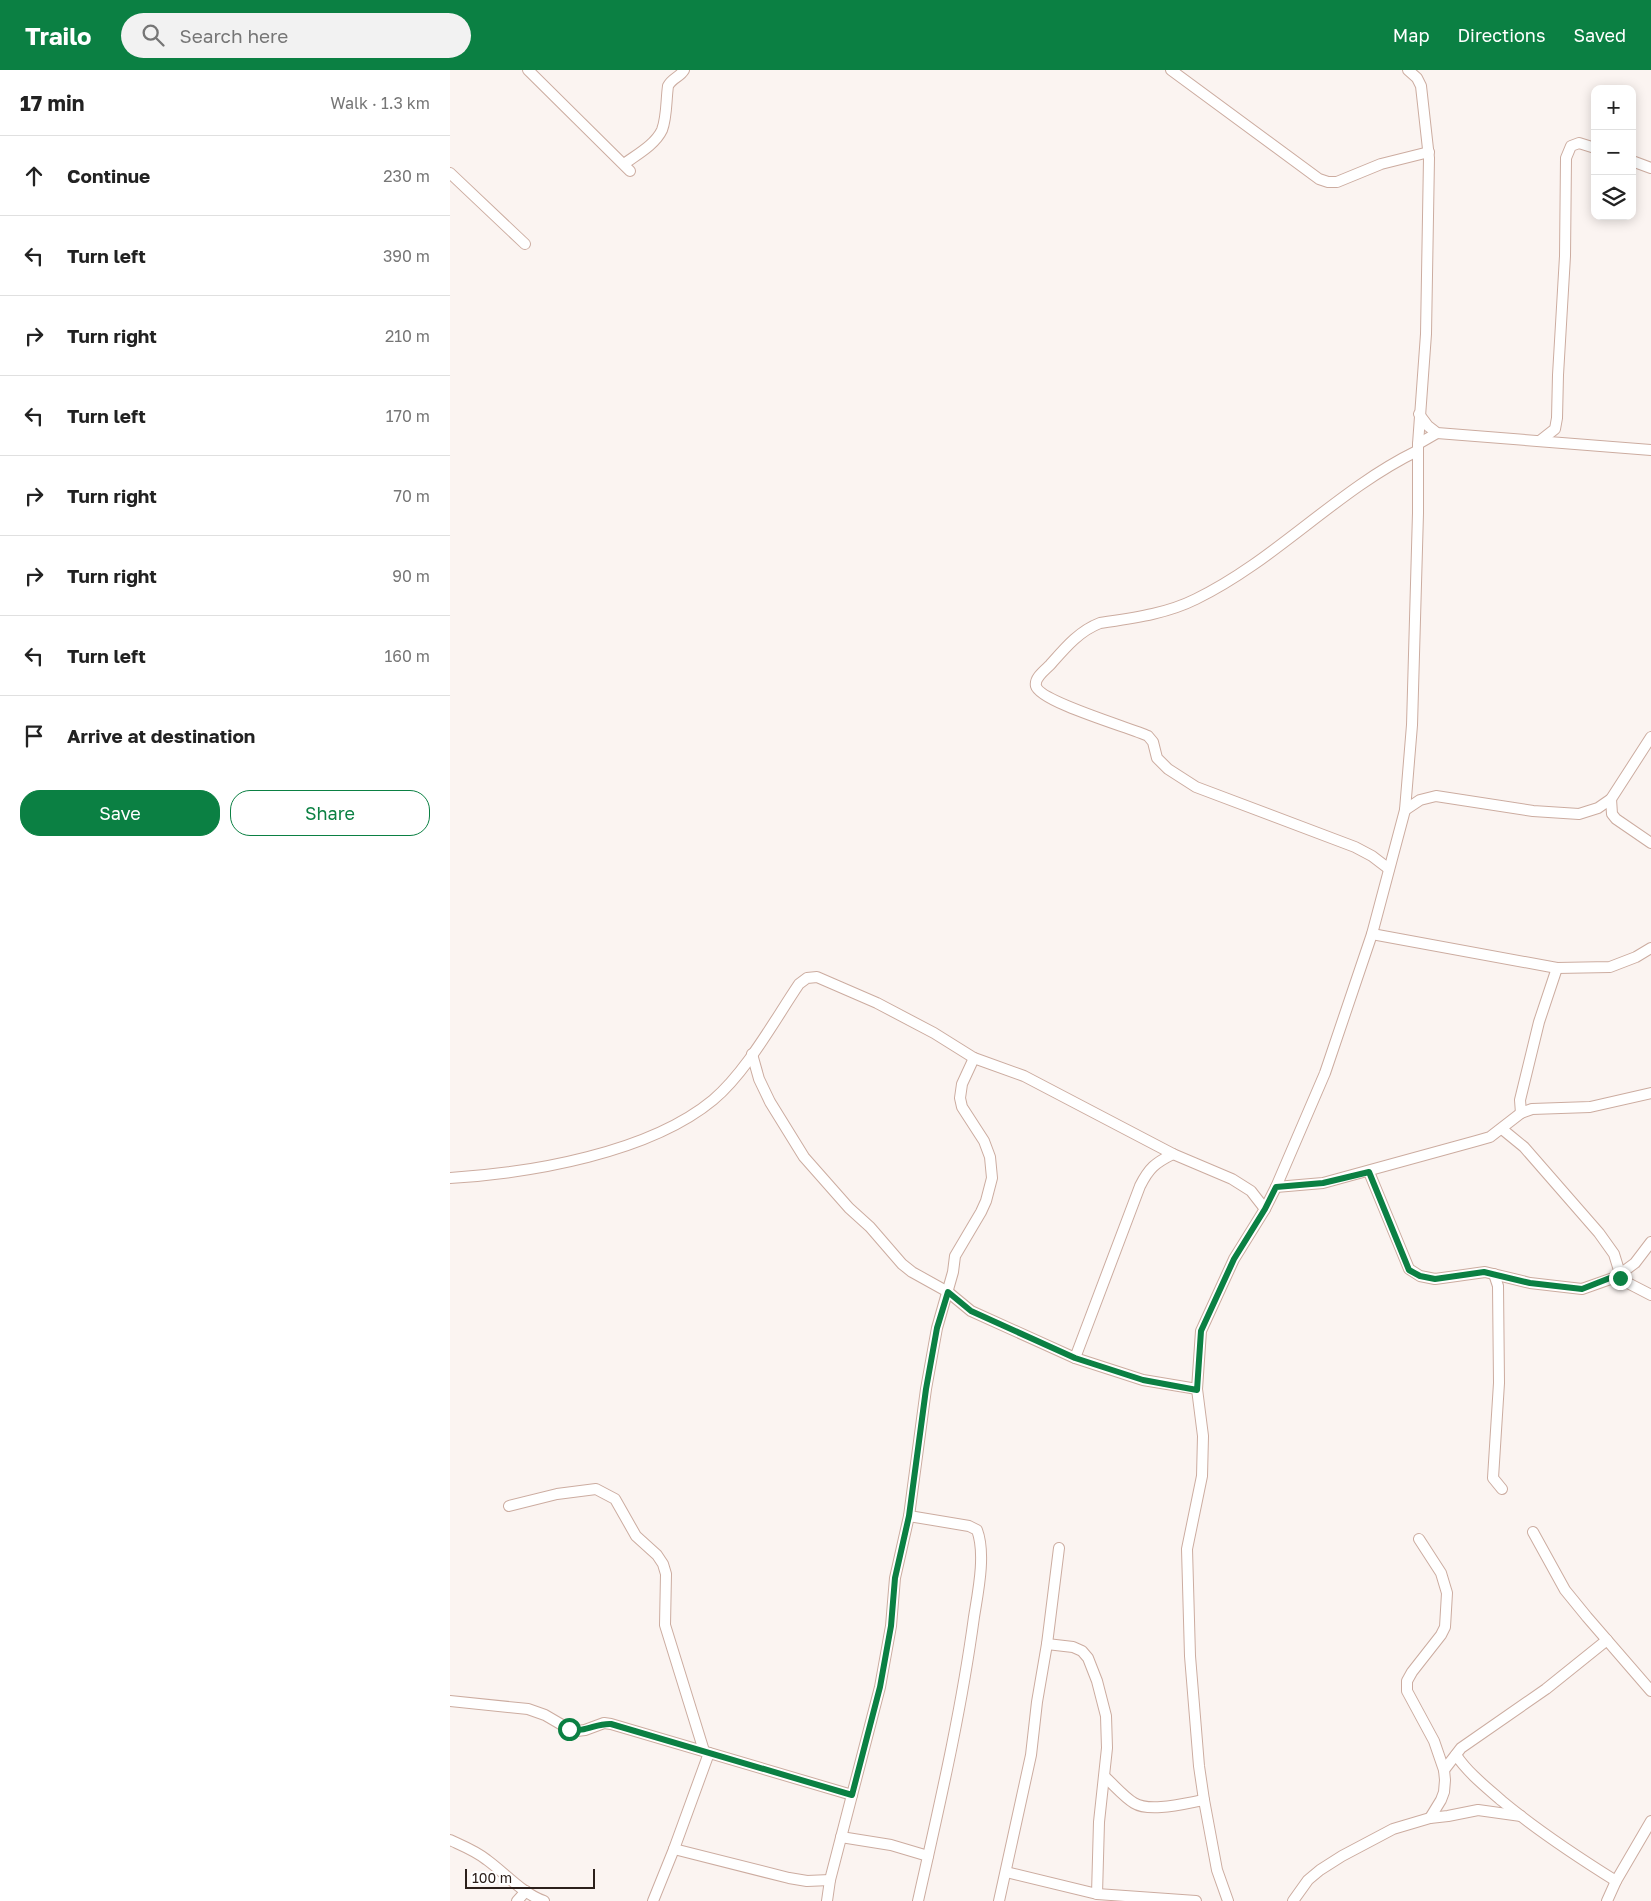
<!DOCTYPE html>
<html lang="en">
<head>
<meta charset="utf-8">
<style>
	:root { --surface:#fff; --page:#f2f2f2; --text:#222; --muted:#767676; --line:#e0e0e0; --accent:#0b8043 }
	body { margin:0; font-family:"Golos Text",sans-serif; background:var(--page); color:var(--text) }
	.controls { position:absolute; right:15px; top:15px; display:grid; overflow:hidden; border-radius:10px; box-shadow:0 2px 12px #0003 }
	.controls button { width:45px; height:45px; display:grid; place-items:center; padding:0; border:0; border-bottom:1px solid var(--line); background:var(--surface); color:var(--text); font:25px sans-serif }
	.scale { position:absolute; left:15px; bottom:12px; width:130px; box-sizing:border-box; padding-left:5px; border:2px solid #2c201b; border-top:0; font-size:14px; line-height:18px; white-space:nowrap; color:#2c201b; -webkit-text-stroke:4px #fff; paint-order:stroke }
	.stop { position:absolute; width:15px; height:15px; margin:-11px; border:4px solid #0b8043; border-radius:50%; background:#fff }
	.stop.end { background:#0b8043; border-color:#fff; box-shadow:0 1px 5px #0008 }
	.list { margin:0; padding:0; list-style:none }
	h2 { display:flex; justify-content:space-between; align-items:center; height:65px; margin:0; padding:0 20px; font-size:21px }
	h2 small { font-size:16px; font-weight:400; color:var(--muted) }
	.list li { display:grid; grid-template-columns:32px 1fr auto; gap:15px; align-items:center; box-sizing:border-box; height:80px; padding:0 20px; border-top:1px solid var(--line) }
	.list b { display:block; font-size:19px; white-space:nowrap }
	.list em { font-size:16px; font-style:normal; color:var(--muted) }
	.actions { display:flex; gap:10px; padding:15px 20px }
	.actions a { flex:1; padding:11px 0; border:1px solid var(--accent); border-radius:20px; text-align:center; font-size:18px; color:var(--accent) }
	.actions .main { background:var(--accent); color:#fff }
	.icon { flex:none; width:28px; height:28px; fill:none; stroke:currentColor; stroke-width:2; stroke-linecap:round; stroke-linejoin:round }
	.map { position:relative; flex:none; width:1201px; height:1831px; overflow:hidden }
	header { display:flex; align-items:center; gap:30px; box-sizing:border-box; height:70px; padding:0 25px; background:var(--accent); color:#fff }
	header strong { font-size:24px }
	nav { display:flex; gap:28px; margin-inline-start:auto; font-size:18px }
	.search { width:350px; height:45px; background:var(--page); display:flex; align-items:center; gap:12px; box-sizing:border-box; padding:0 18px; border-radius:28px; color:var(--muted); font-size:19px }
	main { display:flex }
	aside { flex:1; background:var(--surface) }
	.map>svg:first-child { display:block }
</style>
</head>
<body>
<header>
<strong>Trailo</strong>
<div class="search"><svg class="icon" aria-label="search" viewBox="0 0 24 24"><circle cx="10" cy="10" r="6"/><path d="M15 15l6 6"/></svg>Search here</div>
<nav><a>Map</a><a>Directions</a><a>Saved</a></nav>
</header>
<main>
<aside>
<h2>17 min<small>Walk · 1.3 km</small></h2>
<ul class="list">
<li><svg class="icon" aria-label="ahead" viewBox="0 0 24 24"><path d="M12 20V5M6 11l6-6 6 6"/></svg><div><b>Continue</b></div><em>230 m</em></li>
<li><svg class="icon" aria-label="left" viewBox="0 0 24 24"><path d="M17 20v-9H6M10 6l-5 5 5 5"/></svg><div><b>Turn left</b></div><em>390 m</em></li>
<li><svg class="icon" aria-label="right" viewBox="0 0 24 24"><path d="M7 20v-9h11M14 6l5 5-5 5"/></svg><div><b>Turn right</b></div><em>210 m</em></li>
<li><svg class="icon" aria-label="left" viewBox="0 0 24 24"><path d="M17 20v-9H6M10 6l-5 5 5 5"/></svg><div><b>Turn left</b></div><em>170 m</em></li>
<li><svg class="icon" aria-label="right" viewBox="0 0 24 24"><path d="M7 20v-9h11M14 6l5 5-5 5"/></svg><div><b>Turn right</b></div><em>70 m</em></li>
<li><svg class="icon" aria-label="right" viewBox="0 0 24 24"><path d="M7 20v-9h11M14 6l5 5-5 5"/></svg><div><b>Turn right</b></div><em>90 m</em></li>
<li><svg class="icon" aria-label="left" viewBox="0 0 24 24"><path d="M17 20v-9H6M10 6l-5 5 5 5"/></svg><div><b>Turn left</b></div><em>160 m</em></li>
<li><svg class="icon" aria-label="arrive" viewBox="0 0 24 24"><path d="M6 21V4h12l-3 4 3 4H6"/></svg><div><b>Arrive at destination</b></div></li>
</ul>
<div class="actions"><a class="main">Save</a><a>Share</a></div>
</aside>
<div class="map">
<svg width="1201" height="1831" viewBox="0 0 1201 1831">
	<rect width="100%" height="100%" fill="#fbf4f1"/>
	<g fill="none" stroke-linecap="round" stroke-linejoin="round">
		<g stroke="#ccaca0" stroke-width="12">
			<g id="street">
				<polyline points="78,0 180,101"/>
				<polyline points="721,0 869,109 878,112 887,112 931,94 979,82"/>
				<polyline points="1182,91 1201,98"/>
				<path d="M174,94c12,-9 31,-19 38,-34 5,-13 4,-30 6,-44 4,-8 12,-9 16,-16"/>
				<polyline points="0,103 75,174"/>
				<polyline points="969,344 978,356 987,363 1201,380"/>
				<polyline points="1091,370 1105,359 1107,348 1108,305 1115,186 1116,88 1121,76 1129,73 1145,78"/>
				<polyline points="968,374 987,363"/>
				<polyline points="1161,729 1162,744 1166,749 1201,773"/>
				<polyline points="955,740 970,730 986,726 1083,741 1129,744 1148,738 1161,729 1201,667"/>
				<path d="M939,799l-17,-13 -17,-9 -159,-60 -28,-18 -11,-11 -4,-16 -5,-6c-17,-8 -108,-34 -112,-50 -2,-8 9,-16 14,-21 15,-17 29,-34 50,-42 33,-5 66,-9 96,-24 80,-39 141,-109 221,-148"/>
				<polyline points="922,864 1107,898 1160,897 1186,887 1201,878"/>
				<polyline points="302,984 309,1009 320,1032 354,1087 399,1138 420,1157 452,1194 462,1202 498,1222 521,1241 625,1288 693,1310 747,1319"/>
				<polyline points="1071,1043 1070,1030 1089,952 1107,898"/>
				<polyline points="1052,1059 1074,1077 1149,1163 1164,1184 1172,1210 1201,1225"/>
				<polyline points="919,1102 959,1199 970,1206 985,1209 1035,1202 1080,1213 1132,1219 1166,1207 1185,1193 1201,1172"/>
				<path d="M0,1108c81,-5 199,-25 263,-78 34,-29 61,-79 86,-116l8,-6 10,-1 60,26 57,30 40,25 50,18 149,78 59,25 19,12 14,18"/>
				<polyline points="826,1117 873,1113 1026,1071 1040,1067 1071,1043 1082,1039 1140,1037 1201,1023"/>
				<polyline points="1044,1204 1048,1216 1049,1313 1043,1408 1052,1419"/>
				<path d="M625,1288l65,-172c9,-18 15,-23 33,-32"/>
				<polyline points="59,1436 107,1424 146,1419 165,1429 186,1466 207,1485 213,1494 216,1504 215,1555 254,1681"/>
				<path d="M459,1446l60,10 8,4c9,24 1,62 -3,87 -13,96 -35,190 -56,284"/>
				<polyline points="1083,1462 1115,1520 1137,1547 1201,1621"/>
				<polyline points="969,1469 991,1503 997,1523 995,1557 991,1565 962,1602 957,1611 957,1621 984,1671 994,1700 995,1710 994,1722 991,1730 980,1748"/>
				<polyline points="597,1574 623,1577 632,1581 638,1588 647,1611 656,1646 657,1678 649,1752 647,1824"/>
				<polyline points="0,1631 78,1639 95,1645 119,1659 127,1661 135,1660 154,1653 161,1654 402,1725"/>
				<path d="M1006,1685c12,18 30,32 46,46 36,30 74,55 114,80"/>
				<polyline points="994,1700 1011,1678 1096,1619 1157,1570"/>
				<path d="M655,1707c9,8 19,20 29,26 16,10 52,0 70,-3"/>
				<polyline points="391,1767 441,1775 478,1786"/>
				<path d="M0,1770c13,6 26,11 37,20 18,13 36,34 57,41"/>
				<polyline points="224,1779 339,1808 357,1811 380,1810"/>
				<polyline points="556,1802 647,1824 746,1831"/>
				<polyline points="67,1831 76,1821"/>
				<polyline points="203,1831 224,1779 259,1683"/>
				<polyline points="377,1831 380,1810 430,1617 441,1556 445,1508 459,1446 476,1319 487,1258 503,1202 505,1186 531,1142 536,1131 542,1108 540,1087 534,1071 512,1037 510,1028 512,1014 524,988"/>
				<polyline points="549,1831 581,1685 587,1632 597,1574 609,1478"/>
				<polyline points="778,1831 767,1800 754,1730 749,1696 740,1586 737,1479 752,1406 753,1366 747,1319 751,1261 784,1189 815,1139 826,1117 875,1003 922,864 955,740 962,655 968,443 968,374 976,264 979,88 971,16 967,8 958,0"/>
				<polyline points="843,1831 858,1810 870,1800 892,1786 943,1759 980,1748 998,1746 1028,1740 1071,1746"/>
				<polyline points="1157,1831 1166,1811 1201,1751"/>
			</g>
		</g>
		<use href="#street" stroke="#fff" stroke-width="10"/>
	</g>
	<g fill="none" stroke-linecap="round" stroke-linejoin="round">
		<path stroke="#0b8043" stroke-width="6" d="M119,1659c16,4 27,-6 42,-5l241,71 28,-108 11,-61 4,-48 14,-62 17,-127 11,-61 11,-36 23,19 104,47 68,22 54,10 4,-59 33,-72 31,-50 11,-22 47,-4 46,-11 40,98 11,6 15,3 49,-7 46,11 52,6 38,-15v4"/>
	</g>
</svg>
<div class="controls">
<button>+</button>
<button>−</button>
<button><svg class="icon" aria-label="layers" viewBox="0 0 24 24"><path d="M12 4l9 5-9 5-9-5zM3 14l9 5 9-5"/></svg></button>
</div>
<div class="scale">100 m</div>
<div class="stop" style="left:119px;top:1659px"></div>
<div class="stop end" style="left:1170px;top:1208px"></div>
</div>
</main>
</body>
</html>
